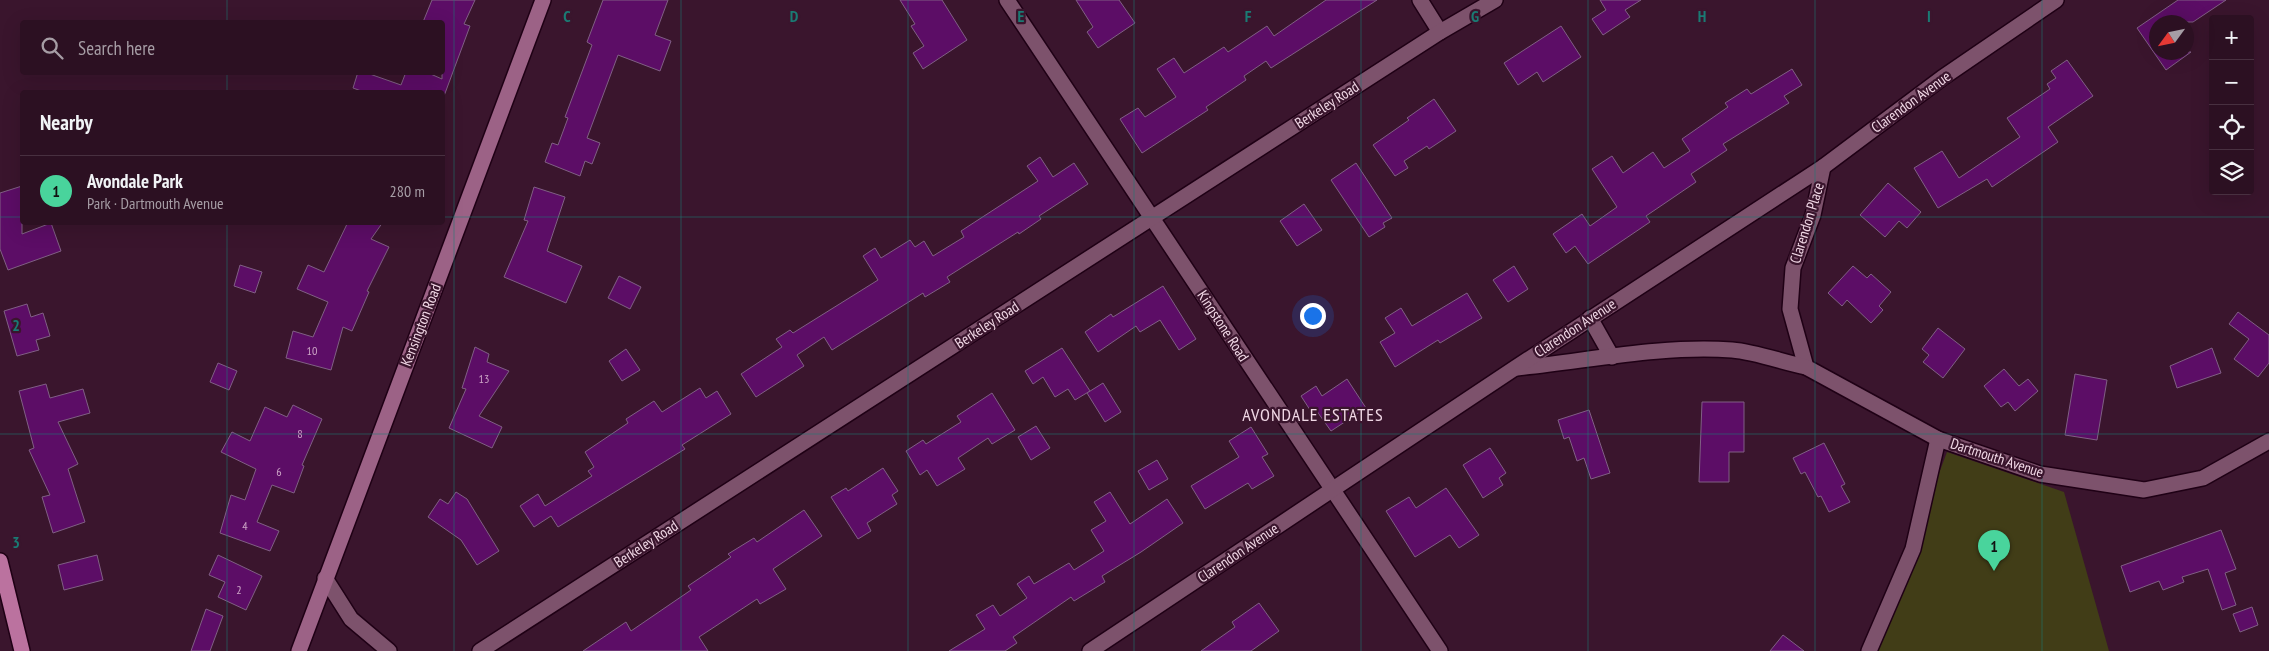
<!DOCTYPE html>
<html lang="en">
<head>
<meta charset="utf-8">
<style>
	:root { --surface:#2c1022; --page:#381e2f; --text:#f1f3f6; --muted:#a69da5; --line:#483040; --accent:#49d49c }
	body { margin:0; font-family:"PT Sans Narrow",sans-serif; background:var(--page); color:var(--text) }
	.controls { position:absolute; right:15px; top:15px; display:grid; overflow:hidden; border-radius:5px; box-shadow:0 5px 20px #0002 }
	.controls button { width:45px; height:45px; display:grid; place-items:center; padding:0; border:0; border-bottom:1px solid var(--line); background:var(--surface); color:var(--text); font:25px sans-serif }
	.compass { position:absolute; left:2149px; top:15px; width:45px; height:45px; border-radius:50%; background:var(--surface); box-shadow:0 5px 20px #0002; rotate:237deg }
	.you { position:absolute; left:1312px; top:315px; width:18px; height:18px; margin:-12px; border:4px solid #fff; border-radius:50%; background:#1a73e8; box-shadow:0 0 0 8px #1a73e833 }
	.badge { display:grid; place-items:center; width:32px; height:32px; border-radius:50%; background:var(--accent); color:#111; font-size:16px; font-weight:700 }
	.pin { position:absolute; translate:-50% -41px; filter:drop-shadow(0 1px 2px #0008) }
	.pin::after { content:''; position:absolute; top:26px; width:18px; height:15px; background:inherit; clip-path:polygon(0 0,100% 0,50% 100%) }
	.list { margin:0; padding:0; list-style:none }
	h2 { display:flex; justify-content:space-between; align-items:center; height:65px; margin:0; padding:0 20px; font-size:21px }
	h2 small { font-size:16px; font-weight:400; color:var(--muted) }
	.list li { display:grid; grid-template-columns:32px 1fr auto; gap:15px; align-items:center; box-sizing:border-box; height:70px; padding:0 20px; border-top:1px solid var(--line) }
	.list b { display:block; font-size:19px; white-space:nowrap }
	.list p { margin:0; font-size:16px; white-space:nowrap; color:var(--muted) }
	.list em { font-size:16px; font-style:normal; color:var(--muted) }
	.icon { flex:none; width:28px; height:28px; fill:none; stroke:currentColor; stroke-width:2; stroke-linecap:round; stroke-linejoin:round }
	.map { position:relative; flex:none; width:2269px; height:651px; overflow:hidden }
	.search { position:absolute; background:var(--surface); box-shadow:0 5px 20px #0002; left:20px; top:20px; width:425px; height:55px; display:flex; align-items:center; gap:12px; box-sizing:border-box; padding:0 18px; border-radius:5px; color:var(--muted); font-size:19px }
	.panel { position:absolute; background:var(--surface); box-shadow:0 5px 20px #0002; left:20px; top:90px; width:425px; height:135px; border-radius:5px }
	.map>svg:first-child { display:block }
</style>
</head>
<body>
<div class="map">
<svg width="2269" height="651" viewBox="0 0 2269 651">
	<rect width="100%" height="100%" fill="#3a152d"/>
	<polygon fill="#413d17" points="1947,452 2064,492 2109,651 1872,651"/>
	<g fill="#5c0d66" stroke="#805f84">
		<polygon points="432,0 475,0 464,24 470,26 444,96 442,92 364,92 353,88 358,72 364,72 401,85 406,72 426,72 442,79 442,22 423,22"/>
		<polygon points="603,0 668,0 655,35 671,41 660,71 618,55 587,138 600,143 592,164 585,161 580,176 545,162 552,143 558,145 568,118 565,117 592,45 587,42"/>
		<polygon points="900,0 942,0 967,40 923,69 913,53 924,46 911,26 915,24"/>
		<polygon points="1076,0 1119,0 1135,23 1098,48 1087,32 1093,27"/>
		<polygon points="1326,0 1377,0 1271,68 1266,61 1244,76 1246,80 1206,107 1208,110 1142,153 1120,119 1138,108 1145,117 1176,97 1157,69 1174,58 1184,73 1224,47 1228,52 1267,26 1274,36"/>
		<polygon points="1600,0 1641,0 1625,10 1630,17 1603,35 1592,19 1606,10"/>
		<polygon points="2178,0 2226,0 2193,22 2156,22 2156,52 2191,52 2166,70 2137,28"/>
		<polygon points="1561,26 1581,57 1543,82 1537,72 1518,85 1504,63"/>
		<polygon points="2067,60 2093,96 2048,127 2058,142 1992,187 1987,179 1938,208 1914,168 1942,151 1959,178 2020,137 2007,118 2050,89 2047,84 2056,78 2051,71"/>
		<polygon points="1792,69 1802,85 1784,96 1789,103 1723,144 1727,150 1691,174 1696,182 1646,216 1650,222 1588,264 1575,246 1566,253 1553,234 1582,214 1590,226 1617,207 1592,169 1612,156 1623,173 1653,152 1664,168 1690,151 1682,139 1728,107 1725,103 1747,89 1751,94"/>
		<polygon points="1434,99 1456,131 1429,149 1427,146 1404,161 1408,168 1395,176 1373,145 1409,120 1407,118"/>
		<polygon points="1040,157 1053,177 1074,163 1088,184 1039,216 1041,219 1019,234 1018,232 947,277 950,282 925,297 923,293 832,350 824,337 797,355 804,366 756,397 741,374 782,347 776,339 790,330 793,333 878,280 863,256 875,248 881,258 910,240 915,247 924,241 933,256 964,237 961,231 1038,181 1027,166"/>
		<polygon points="1356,163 1392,218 1383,223 1385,227 1369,237 1331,180"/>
		<polygon points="1888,183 1921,212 1907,228 1899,221 1885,237 1860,215"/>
		<polygon points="22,186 22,234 51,223 61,251 8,270 0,249 0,193"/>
		<polygon points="534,187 565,197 547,251 582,266 566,303 504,277 528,221 524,220"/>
		<polygon points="1304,204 1322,230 1297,246 1280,221"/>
		<polygon points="348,222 383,222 371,239 389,247 367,291 369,292 352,331 343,327 331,370 286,358 293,331 313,337 328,302 297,289 308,265 324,272"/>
		<polygon points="240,265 262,272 255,293 234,286"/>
		<polygon points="1514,266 1528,289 1508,302 1493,280"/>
		<polygon points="1853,266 1867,278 1871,274 1891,292 1879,306 1883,310 1871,323 1847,300 1842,306 1828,293"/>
		<polygon points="619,276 641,287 630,309 608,298"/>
		<polygon points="1163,286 1196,339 1179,350 1160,320 1140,332 1136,326 1098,352 1085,332 1111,314 1113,317"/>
		<polygon points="1467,293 1482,318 1440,343 1438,340 1395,367 1380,342 1395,333 1385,318 1401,308 1412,326"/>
		<polygon points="27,304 31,317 43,313 50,336 36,340 39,350 17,356 4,311"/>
		<polygon points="2238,312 2269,335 2269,363 2258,377 2234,359 2249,339 2229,324"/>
		<polygon points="1938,328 1965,349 1943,378 1923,362 1929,355 1922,349"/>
		<polygon points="475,347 489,354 487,362 509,371 479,416 502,427 492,448 449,428 466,389 462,388"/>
		<polygon points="1062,348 1090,391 1075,400 1068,389 1055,397 1043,377 1033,384 1025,371"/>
		<polygon points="2212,348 2221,373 2177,388 2170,366"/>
		<polygon points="626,349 640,370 622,381 609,361"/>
		<polygon points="218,363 237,371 229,390 210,382"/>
		<polygon points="2004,369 2019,386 2028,379 2038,391 2015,411 2008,402 2001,407 1984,386"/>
		<polygon points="2075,374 2107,380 2097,440 2065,435"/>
		<polygon points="1347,379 1366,408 1331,431 1316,410 1312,413 1301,396 1316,386 1322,396"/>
		<polygon points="1103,383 1121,412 1105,422 1087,393"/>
		<polygon points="46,384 50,398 83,389 90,413 58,422 78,464 68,469 85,522 53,533 42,497 50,495 29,450 34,448 19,391"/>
		<polygon points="700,388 706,398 717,391 731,414 682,445 685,449 558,527 551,516 534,527 520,506 538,494 545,506 592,476 588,471 594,467 585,452 628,423 626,419 654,401 662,412"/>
		<polygon points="992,393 1015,430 992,444 988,438 958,458 965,469 937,486 927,470 920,475 906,451 923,440 926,444 961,422 957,416"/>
		<polygon points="1702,402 1744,402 1744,452 1729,452 1729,482 1699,482"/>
		<polygon points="293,405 322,419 302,465 304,466 294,493 272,485 257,522 279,531 270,551 220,533 231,495 245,500 256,469 221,452 232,432 250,441 265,407 287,417"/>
		<polygon points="1589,410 1610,473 1591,479 1584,458 1577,461 1569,437 1564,439 1558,420"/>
		<polygon points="1036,426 1050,448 1031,460 1018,437"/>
		<polygon points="1251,427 1268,454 1262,457 1274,476 1252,489 1248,483 1205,509 1191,486 1239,457 1229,441"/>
		<polygon points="1824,443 1845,484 1841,486 1850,502 1829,512 1821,496 1818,497 1805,472 1801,474 1793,458"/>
		<polygon points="1490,448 1506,473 1499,478 1503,485 1483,498 1463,465"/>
		<polygon points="1157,460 1168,479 1149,490 1138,471"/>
		<polygon points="883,468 898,491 892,495 897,504 867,523 871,531 858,539 831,497 846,488 848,491"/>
		<polygon points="1446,488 1479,535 1459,548 1450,535 1415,557 1386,511 1409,497 1416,508"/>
		<polygon points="456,492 467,499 499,551 477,565 461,540 428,517 440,499 448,504"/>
		<polygon points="1110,492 1130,524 1167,499 1183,523 1141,552 1102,576 1105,582 1074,601 1071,597 1013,637 1017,643 1005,651 949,651 985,629 976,615 993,605 1000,616 1027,598 1017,584 1029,576 1034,584 1069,563 1074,570 1104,551 1091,530 1106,521 1094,502"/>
		<polygon points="804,510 822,536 773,569 786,589 760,604 757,599 699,637 708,651 583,651 626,622 631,631 691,590 688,586 731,557 728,554 754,538 757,542"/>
		<polygon points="2221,530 2236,569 2225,573 2236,605 2222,610 2208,569 2182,577 2184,582 2163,590 2159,581 2130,592 2121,566"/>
		<polygon points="97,555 103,580 64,590 58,565"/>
		<polygon points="218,555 262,576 246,610 218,597 225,582 209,575"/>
		<polygon points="1259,603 1279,631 1251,651 1201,651 1235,627 1232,622"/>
		<polygon points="2252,607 2258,625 2240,632 2233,614"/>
		<polygon points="206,609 223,616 210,651 191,651"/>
		<polygon points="1783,635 1804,651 1770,651"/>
	</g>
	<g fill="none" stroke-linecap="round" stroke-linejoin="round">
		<g stroke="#1f0015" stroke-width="18">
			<g id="street">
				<polyline points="1007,0 1440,651"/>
				<polyline points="1420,0 1440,32"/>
				<polyline points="1823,167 1813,215 1793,268 1790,309 1806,367 1938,439 2040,474 2144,490 2203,478 2269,441"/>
				<polyline points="1590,318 1612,357"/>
				<path d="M1517,368c71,-7 143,-23 215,-18 24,2 50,12 74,17"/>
				<polyline points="325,578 351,619 389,651"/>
				<polyline points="480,651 1440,32 1495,0"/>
				<polyline points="1090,651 1515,368 1823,167 1942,78 2056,0"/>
				<polyline points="1869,651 1913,549 1938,439"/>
			</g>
		</g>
		<g stroke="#1f0015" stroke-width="18">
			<polyline id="secondary" points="299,651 543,0"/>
		</g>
		<g stroke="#1f0015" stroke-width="18">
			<polyline id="primary" points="0,561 22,651"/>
		</g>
		<use href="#street" stroke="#7d526c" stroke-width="15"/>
		<use href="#secondary" stroke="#9c6286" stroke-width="15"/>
		<use href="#primary" stroke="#bb729f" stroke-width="15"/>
	</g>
	<path fill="none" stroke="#1a7b74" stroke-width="1" stroke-opacity="0.55" d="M227,0v22M454,0v651M681,0v651M908,0v651M1134,0v651M1361,0v651M1588,0v651M1815,0v651M2042,0v651M227,72v20M0,217h22M442,217h1827M227,222v429M0,434h2269"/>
	<g text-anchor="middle" stroke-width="4.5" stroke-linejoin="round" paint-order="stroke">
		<g font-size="12" fill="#cca5c6">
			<text x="312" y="355">10</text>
			<text x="484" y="383">13</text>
			<text x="300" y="438">8</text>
			<text x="279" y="476">6</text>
			<text x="245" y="530">4</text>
			<text x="239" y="594">2</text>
		</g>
		<g font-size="15" fill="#f1d8e6" stroke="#3a152d">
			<text transform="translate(1911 102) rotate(-36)" y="5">Clarendon Avenue</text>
			<text transform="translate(1327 105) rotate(-33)" y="5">Berkeley Road</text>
			<text transform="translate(1807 223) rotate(-73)" y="5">Clarendon Place</text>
			<text transform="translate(421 325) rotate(-69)" y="5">Kensington Road</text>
			<text transform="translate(987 325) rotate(-33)" y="5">Berkeley Road</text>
			<text transform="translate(1223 326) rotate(57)" y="5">Kingstone Road</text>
			<text transform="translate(1575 328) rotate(-33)" y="5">Clarendon Avenue</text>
			<text transform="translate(1997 458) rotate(18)" y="5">Dartmouth Avenue</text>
			<text transform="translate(646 544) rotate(-33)" y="5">Berkeley Road</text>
			<text transform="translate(1238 553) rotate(-34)" y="5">Clarendon Avenue</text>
		</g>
		<g font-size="18" letter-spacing="1" fill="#f1d8e6" stroke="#3a152d">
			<text x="1313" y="421">AVONDALE ESTATES</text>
		</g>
	</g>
	<g font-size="16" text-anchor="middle" font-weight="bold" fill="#1a7b74" stroke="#3a152d" stroke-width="4.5" stroke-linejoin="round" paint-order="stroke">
		<text x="567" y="22">C</text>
		<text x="794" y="22">D</text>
		<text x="1021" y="22">E</text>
		<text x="1248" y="22">F</text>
		<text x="1475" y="22">G</text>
		<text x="1702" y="22">H</text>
		<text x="1929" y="22">I</text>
		<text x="16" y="331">2</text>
		<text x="16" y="548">3</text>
	</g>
</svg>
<div class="controls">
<button>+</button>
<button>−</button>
<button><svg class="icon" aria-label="locate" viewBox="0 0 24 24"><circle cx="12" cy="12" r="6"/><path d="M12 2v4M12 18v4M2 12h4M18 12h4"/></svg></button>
<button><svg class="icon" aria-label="layers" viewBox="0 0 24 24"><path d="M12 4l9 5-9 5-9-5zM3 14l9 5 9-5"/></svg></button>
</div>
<svg class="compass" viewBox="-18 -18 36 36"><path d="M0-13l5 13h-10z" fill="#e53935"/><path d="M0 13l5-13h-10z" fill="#a69da5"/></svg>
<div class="you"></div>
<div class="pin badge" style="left:1994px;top:571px">1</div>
<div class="search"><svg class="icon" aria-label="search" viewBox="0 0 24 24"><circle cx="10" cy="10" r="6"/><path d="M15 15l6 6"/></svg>Search here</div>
<section class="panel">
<h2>Nearby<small></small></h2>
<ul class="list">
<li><span class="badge">1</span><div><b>Avondale Park</b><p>Park · Dartmouth Avenue</p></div><em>280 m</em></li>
</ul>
</section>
</div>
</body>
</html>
